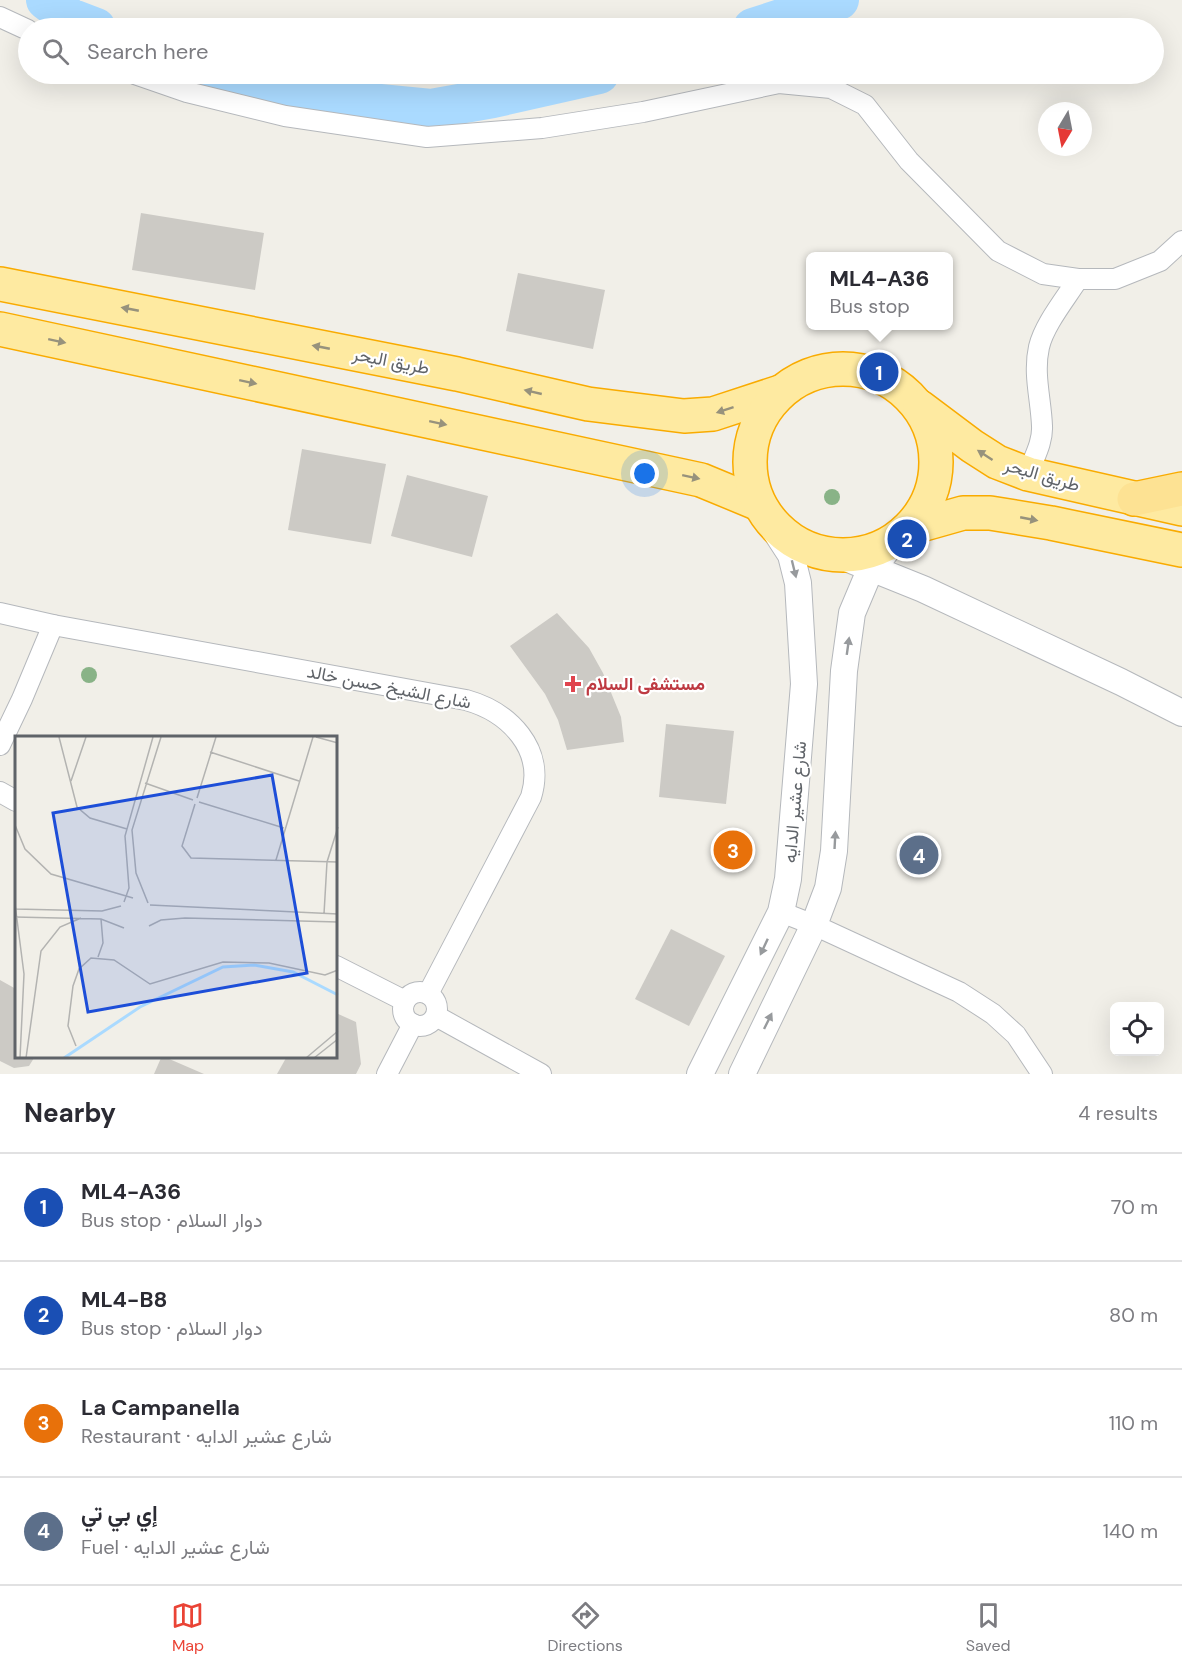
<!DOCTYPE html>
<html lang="en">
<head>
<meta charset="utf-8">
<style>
	:root { --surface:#fff; --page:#f7f7f7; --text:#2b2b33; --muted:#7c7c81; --line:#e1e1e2; --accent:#ea4335 }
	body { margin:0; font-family:"DM Sans",Vazirmatn,sans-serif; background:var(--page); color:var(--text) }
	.controls { position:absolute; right:18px; bottom:18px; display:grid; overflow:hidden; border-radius:9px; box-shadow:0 6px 24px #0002 }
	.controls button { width:54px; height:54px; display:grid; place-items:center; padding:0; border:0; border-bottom:2px solid var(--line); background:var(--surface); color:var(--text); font:30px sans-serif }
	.compass { position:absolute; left:1038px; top:102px; width:54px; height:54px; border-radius:50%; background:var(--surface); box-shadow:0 6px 24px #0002; rotate:190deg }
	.you { position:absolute; left:645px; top:474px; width:21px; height:21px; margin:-15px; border:4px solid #fff; border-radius:50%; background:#1a73e8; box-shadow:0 0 0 9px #1a73e833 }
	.badge { display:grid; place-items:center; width:39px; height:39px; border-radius:50%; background:var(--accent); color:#fff; font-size:20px; font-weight:700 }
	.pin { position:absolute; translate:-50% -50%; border:3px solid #fff; box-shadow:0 2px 6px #0006 }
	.popup { position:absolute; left:806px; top:252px; width:147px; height:78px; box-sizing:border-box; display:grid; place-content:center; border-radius:9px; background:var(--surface); filter:drop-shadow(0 2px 4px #0005); font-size:20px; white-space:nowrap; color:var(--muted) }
	.popup b { font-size:22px; color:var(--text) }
	.popup::after { content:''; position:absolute; left:50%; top:100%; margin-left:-12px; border:12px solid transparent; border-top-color:var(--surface) }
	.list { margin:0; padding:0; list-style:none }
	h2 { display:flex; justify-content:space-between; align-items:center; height:78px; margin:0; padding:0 24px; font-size:26px }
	h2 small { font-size:20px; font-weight:400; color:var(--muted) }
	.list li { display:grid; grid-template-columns:39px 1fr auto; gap:18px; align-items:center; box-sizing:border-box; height:108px; padding:0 24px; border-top:2px solid var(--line) }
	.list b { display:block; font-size:22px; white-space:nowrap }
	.list p { margin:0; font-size:20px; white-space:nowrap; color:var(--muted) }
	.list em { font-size:20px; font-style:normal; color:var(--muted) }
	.icon { flex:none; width:33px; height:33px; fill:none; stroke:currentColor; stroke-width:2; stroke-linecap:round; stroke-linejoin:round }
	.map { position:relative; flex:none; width:1182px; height:1074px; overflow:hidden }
	.search { position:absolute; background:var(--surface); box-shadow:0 6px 24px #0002; left:18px; right:18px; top:18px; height:66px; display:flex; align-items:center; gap:15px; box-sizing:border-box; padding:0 21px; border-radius:33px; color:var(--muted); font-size:22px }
	.sheet { height:510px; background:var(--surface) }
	nav { display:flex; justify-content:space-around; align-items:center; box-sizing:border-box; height:84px; border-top:2px solid var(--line); background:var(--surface); font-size:16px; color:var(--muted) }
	nav a { display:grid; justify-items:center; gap:3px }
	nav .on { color:var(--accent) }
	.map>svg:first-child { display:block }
</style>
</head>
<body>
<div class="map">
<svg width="1182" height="1074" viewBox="0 0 1182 1074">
	<rect width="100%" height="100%" fill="#f1efe8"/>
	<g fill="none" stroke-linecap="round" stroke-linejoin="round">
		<g stroke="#aadaff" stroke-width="40">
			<polyline points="46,0 70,18 96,28"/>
			<polyline points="753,28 839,0"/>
			<polyline points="213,74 267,93 431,109 493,98 599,74"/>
		</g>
	</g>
	<g fill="#cccac5">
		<polygon points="141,213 264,233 255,290 132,270"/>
		<polygon points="518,273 605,290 593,349 506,331"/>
		<polygon points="302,449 386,464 371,544 288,530"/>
		<polygon points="407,475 488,496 472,557 391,536"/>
		<polygon points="557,613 589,648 603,673 621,717 624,742 567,750 558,720 545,694 510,646"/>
		<polygon points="666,724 734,731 726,804 659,797"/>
		<polygon points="671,929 725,956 689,1026 635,999"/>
		<polygon points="0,980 16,989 16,1058 34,1058 29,1066 14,1068 0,1061"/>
		<polygon points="336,1013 356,1022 361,1064 356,1074 277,1074 286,1058 336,1058"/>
		<polygon points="161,1058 167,1058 204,1074 154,1074"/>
	</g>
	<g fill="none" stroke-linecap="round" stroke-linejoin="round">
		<g stroke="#b5b8bc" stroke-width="22">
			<g id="minor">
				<polyline points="0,17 28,30"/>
				<polyline points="135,74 187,92 285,116 427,137 542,128 643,112 779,83 831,88 865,105 909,161 998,251 1043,274 1078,279 1115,279 1160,261 1182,241"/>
				<path d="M1028,474c5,-15 15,-31 14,-48 -1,-27 -9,-52 -3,-79 5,-22 27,-49 39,-68"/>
				<path d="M0,613l53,12 413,75c43,12 80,49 65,97l-103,197"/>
				<polyline points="0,745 22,699 53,625"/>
				<polyline points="0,792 16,801"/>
				<polyline points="781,912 814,925 959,992 993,1014 1016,1035 1042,1074"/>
				<polyline points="336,966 405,1001"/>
				<circle cx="420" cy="1009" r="17"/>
				<polyline points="436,1016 541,1074"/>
				<polyline points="387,1074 413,1024"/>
			</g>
		</g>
		<g stroke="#b5b8bc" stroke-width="28">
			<g id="tertiary">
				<polyline points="841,556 923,589 1121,682 1182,713"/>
				<polyline points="700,1074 781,912 788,879 804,684 798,583 791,555 767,518"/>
				<polyline points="742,1074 814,925 828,888 834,851 844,671 852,613 868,575 893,542"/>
			</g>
		</g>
		<g stroke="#f9ab00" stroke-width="36">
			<g id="trunk">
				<polyline points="0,284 457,374 588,404 684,416 713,414 780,392"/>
				<polyline points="0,329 701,480 759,504"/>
				<circle cx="843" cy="462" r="93"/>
				<polyline points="920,407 972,446 997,462 1028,474 1182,509"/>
				<polyline points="910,528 963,513 990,513 1051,523 1182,550"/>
			</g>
		</g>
		<g stroke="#f9ab00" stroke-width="36">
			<polyline id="motorway" points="1134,499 1182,489"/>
		</g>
		<use href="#minor" stroke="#fff" stroke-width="20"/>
		<use href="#tertiary" stroke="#fff" stroke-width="26"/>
		<use href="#trunk" stroke="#feeaa1" stroke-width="33"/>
		<use href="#motorway" stroke="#fde293" stroke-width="33"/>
	</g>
	<g fill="#89b387">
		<circle cx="832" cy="497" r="8"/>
		<circle cx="89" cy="675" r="8"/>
	</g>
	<defs><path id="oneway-solid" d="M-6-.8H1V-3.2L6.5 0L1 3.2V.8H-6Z" transform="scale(1.5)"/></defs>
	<g fill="#97927c">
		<use href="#oneway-solid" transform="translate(130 309) rotate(-169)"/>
		<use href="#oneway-solid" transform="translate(57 341) rotate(12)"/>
		<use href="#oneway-solid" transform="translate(321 347) rotate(-169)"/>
		<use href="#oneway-solid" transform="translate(248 382) rotate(12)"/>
		<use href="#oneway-solid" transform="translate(533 392) rotate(-167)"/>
		<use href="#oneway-solid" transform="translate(725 410) rotate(162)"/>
		<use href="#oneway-solid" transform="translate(438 423) rotate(12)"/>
		<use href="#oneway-solid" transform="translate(985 455) rotate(-147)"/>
		<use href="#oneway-solid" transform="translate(691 477) rotate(12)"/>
		<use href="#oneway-solid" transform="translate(1029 519) rotate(11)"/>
	</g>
	<g fill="#979a9d">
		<use href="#oneway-solid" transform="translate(794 569) rotate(76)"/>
		<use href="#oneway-solid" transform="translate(848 646) rotate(-82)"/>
		<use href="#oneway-solid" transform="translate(835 840) rotate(-87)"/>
		<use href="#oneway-solid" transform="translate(764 947) rotate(115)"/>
		<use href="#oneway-solid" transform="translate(768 1021) rotate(-64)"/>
	</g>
	<path fill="#e0444e" stroke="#fff" stroke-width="2" d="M570 675h6v6h6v6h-6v6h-6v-6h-6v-6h6z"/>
	<g text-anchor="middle" stroke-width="4.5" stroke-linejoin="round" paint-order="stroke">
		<g font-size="18" fill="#5f6368" stroke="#fff">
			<text transform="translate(391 361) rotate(11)" y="6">طريق البحر</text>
			<text transform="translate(1042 475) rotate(16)" y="6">طريق البحر</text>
			<text transform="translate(389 687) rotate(11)" y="6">شارع الشيخ حسن خالد</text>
			<text transform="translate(795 802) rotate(-85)" y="6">شارع عشير الدايه</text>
		</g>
		<g font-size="18" font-weight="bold" fill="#be3a42" stroke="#fff" text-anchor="start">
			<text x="586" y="690">مستشفى السلام</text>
		</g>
	</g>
	<g transform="translate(15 736)">
		<rect width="322" height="322" fill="#f1efe8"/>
		<path fill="none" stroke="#aadaff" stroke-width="3" d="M49,322l76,-51 83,-40 31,-2 39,7 45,23"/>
		<path fill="none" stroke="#b3b3b1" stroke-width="1.5" d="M44,1l18,70 13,11 37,11M301,1l22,6M195,16l89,29M56,45l15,-44M130,47l48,17M182,62l19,-61M184,66l85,26M180,68l-13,42 9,12 147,4M0,89l10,24 26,25 82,24M261,124l37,-123M109,166l5,-14 -4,-52 28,-99M133,167l-12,-30 -4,-43 29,-93M0,168l9,70 -4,84M135,169l188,9M0,173l87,2 19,-5M309,178l3,-52 11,-35M0,181l86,2 23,9M134,190l12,-6 24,-2 153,4M83,221l5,-14 -2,-24M61,310l-8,-20 5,-40 6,-17 12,-11 23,2 36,24 73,-22 46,1 56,12 13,-5M11,322l15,-107 19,-24 21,-9M291,322l32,-27M299,322l24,-19"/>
		<path fill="#1d4ed8" fill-opacity="0.15" stroke="#1d4ed8" stroke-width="3" d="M257,39l35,198 -219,39 -35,-199z"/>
		<rect width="322" height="322" fill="none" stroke="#5f6368" stroke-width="3"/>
	</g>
</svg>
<div class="controls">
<button><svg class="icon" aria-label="locate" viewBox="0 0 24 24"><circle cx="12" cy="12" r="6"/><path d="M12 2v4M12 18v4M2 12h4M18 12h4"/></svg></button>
</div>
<svg class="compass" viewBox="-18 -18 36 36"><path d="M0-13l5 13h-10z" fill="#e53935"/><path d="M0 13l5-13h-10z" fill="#7c7c81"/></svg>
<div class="you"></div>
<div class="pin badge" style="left:879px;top:372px;background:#1a4fb4">1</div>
<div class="popup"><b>ML4-A36</b>Bus stop</div>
<div class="pin badge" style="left:907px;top:539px;background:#1a4fb4">2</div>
<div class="pin badge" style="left:733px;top:850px;background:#e8710a">3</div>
<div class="pin badge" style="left:919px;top:855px;background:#5c6f8a">4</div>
<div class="search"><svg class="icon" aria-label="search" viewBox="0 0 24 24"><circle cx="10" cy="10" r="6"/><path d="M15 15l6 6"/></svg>Search here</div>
</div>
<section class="sheet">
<h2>Nearby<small>4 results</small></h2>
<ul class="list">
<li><span class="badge" style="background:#1a4fb4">1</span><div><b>ML4-A36</b><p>Bus stop · دوار السلام</p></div><em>70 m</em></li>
<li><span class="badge" style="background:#1a4fb4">2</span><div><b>ML4-B8</b><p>Bus stop · دوار السلام</p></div><em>80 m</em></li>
<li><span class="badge" style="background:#e8710a">3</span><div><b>La Campanella</b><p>Restaurant · شارع عشير الدايه</p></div><em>110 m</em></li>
<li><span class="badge" style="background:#5c6f8a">4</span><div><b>إي بي تي</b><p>Fuel · شارع عشير الدايه</p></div><em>140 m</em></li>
</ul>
</section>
<nav>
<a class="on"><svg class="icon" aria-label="map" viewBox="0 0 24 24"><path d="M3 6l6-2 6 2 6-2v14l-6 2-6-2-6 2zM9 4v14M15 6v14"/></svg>Map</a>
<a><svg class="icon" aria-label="directions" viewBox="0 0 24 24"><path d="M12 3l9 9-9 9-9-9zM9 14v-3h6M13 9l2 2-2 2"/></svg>Directions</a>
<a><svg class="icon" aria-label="saved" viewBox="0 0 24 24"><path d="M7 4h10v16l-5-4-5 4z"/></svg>Saved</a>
</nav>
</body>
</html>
